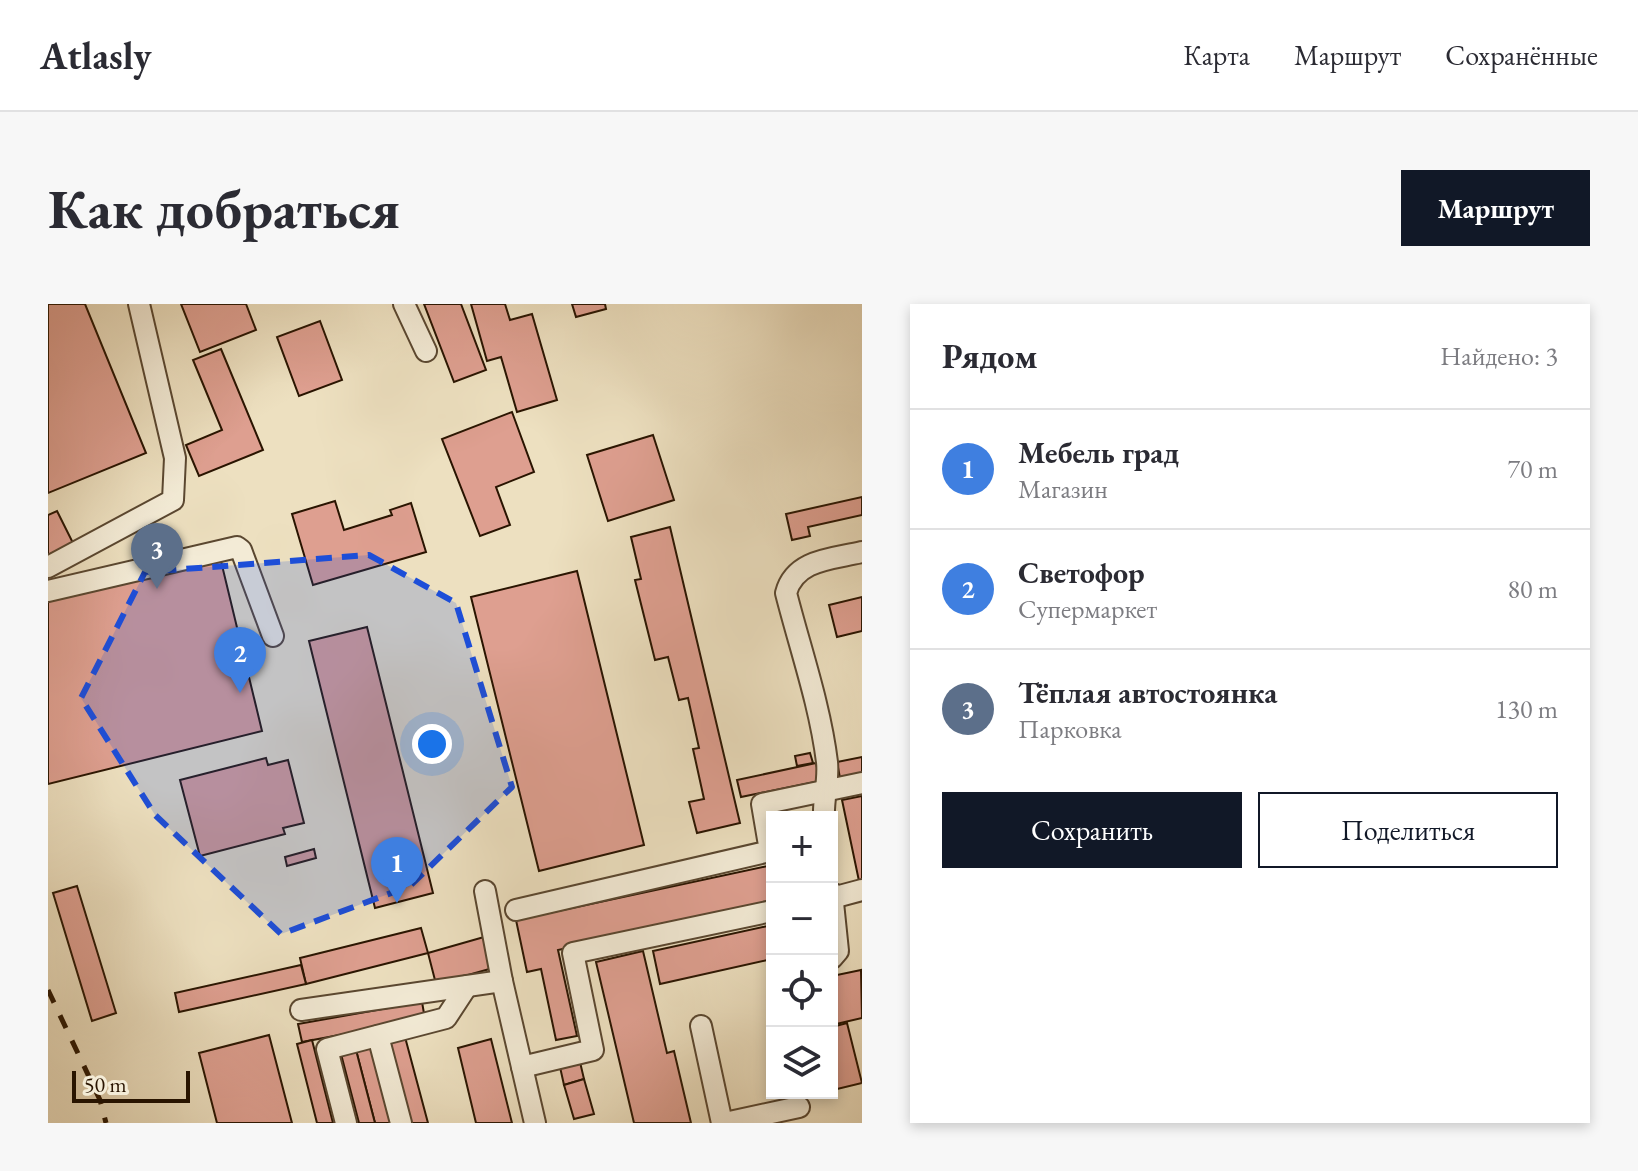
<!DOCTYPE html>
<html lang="ru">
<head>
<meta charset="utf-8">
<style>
	:root { --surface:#fff; --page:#f7f7f7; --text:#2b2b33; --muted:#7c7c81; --line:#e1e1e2; --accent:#111827 }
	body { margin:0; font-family:"EB Garamond",serif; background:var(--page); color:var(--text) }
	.controls { position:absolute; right:24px; bottom:24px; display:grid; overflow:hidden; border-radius:0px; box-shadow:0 4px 12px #0003 }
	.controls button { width:72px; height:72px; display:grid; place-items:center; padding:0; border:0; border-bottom:2px solid var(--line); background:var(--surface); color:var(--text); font:40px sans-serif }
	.scale { position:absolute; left:24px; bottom:20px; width:118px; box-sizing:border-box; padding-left:8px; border:4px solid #291400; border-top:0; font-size:22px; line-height:28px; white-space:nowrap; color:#291400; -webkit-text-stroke:6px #f3ebd6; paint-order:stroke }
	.you { position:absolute; left:384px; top:440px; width:28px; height:28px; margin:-20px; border:6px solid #fff; border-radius:50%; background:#1a73e8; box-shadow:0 0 0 12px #1a73e833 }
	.badge { display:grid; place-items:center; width:52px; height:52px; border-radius:50%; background:var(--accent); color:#fff; font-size:26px; font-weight:700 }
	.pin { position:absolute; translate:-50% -66px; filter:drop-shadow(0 2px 4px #0008) }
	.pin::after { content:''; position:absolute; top:42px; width:28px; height:24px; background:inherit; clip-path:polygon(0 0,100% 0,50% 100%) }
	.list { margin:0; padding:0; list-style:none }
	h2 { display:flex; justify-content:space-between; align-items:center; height:104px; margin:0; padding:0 32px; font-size:34px }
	h2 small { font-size:26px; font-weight:400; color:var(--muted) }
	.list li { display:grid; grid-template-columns:52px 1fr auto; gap:24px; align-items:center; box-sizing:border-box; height:120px; padding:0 32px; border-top:2px solid var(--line) }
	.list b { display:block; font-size:30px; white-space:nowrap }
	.list p { margin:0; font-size:26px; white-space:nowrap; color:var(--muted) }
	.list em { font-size:26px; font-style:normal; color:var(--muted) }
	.actions { display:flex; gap:16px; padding:24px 32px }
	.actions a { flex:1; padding:18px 0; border:2px solid var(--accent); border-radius:0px; text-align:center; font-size:28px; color:var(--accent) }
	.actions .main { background:var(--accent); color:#fff }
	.icon { flex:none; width:44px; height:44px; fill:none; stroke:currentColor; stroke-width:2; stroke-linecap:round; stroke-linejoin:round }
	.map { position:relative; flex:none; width:814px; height:819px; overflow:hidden; border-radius:0px }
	header { display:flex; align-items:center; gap:48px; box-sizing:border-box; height:112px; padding:0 40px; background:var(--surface); border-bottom:2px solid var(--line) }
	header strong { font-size:38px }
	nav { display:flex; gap:44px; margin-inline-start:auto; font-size:28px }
	.intro { display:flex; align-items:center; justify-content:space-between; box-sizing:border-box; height:192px; padding:0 48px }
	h1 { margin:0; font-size:56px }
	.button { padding:20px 36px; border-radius:0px; background:var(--accent); color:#fff; font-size:28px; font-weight:700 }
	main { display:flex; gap:48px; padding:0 48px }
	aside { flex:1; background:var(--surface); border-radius:0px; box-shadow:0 4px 12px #0003 }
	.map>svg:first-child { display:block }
</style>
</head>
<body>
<header>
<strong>Atlasly</strong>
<nav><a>Карта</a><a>Маршрут</a><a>Сохранённые</a></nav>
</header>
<div class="intro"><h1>Как добраться</h1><a class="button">Маршрут</a></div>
<main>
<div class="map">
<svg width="814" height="819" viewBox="0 0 814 819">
	<rect width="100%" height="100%" fill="#ede0c0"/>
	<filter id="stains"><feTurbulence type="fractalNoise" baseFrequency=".0025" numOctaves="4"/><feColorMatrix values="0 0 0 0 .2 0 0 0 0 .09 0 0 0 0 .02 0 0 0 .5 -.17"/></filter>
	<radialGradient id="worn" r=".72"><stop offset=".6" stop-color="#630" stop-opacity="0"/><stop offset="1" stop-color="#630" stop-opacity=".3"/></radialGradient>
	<g fill="#de9f90" stroke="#291400" stroke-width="2">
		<polygon points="0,0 37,0 98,149 0,189"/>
		<polygon points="133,0 198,0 208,26 152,48"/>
		<polygon points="376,0 413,0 438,66 406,78"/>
		<polygon points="423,0 457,0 462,16 484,10 509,96 469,108 453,53 439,57"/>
		<polygon points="524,0 557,0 558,5 528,13"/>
		<polygon points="272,17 294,76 251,92 229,33"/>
		<polygon points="173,45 215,146 151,172 138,141 174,126 145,56"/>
		<polygon points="464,108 486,168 448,183 462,221 432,232 394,135"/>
		<polygon points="605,131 626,196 560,217 539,151"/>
		<polygon points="814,193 814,211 760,223 762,232 744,236 738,210"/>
		<polygon points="287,197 296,226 344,211 342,206 363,199 378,248 265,281 244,210"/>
		<polygon points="9,207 25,239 0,251 0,211"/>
		<polygon points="622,223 692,519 649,529 641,498 656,495 645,445 651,444 640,394 631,396 620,353 607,356 587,276 593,275 583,233"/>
		<polygon points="172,253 214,427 0,480 0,295"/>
		<polygon points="529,267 596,541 491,567 423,293"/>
		<polygon points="814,293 814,327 789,333 781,301"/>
		<polygon points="319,323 385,589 327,604 261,337"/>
		<polygon points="762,449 765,459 749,462 747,452"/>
		<polygon points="814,453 814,469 792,474 789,458"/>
		<polygon points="218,454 220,461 240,456 256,519 235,524 237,530 152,552 132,476"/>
		<polygon points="768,459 772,477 693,493 689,476"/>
		<polygon points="814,492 814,577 811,577 794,496"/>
		<polygon points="266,545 268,554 239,562 237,553"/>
		<polygon points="724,561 724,599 510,646 529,732 508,736 493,665 479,668 468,616"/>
		<polygon points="29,582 68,709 44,717 5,589"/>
		<polygon points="724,621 724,655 612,680 605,647"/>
		<polygon points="373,624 380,649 258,680 252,654"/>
		<polygon points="436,633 445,664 388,680 380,649"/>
		<polygon points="595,647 619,749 626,747 643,819 586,819 548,658"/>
		<polygon points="253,661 258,680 131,708 127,689"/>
		<polygon points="813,666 814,714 784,721 784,672"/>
		<polygon points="374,698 377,715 254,738 250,720"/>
		<polygon points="799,719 814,779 785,786 784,723"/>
		<polygon points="221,731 244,819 169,819 151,749"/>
		<polygon points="357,733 380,819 363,819 341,737"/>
		<polygon points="443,735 464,819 428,819 410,744"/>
		<polygon points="264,736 285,819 269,819 249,740"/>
		<polygon points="325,742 345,819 327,819 308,746"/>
		<polygon points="308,746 327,819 311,819 293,750"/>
		<polygon points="532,758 536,775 516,781 512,763"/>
		<polygon points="536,775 546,810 526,815 516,781"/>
	</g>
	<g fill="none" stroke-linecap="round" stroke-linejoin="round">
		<g stroke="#5a4730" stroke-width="24">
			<g id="minor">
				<polyline points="356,0 378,47"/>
				<polyline points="0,263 125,196 127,154 91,0"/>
				<polyline points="0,287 189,243 193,246 225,332"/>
				<path d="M776,513c-1,-18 5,-36 3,-55 -7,-57 -27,-114 -41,-169 9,-34 47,-34 76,-41"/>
				<polyline points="437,587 454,677 487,819"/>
				<polyline points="784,589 790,647 784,654"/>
				<polyline points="784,594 814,586"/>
				<polyline points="468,606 722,547 714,500 814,479"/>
				<polyline points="253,706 454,677"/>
				<polyline points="653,722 674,819"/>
				<polyline points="330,732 353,819"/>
				<polyline points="474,763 545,746 525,649 724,607"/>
				<polyline points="298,819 279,745 398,714 419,682"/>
				<polyline points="677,819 751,803"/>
			</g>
		</g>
		<use href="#minor" stroke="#f3ebd6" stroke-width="20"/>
		<polyline stroke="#291400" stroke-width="5" stroke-dasharray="14 14" stroke-linecap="butt" points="0,686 52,796 58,819"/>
	</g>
	<path fill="#1d4ed8" fill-opacity="0.2" stroke="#1d4ed8" stroke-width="6" stroke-dasharray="16 10" stroke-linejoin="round" d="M321,251l87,48 56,184 -102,99 -129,48 -126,-119 -74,-117 64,-126z"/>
	<rect width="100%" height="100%" filter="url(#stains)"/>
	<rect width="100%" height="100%" fill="url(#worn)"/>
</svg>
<div class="controls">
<button>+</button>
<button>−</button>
<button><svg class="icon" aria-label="locate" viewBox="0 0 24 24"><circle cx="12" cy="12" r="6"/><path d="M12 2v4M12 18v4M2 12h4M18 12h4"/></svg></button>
<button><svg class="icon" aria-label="layers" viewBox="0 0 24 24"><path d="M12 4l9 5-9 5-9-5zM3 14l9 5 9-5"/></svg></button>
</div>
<div class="scale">50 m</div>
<div class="you"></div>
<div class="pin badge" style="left:349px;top:599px;background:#3f7fe0">1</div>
<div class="pin badge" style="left:192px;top:389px;background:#3f7fe0">2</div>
<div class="pin badge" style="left:109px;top:285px;background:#5c6f8a">3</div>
</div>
<aside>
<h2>Рядом<small>Найдено: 3</small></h2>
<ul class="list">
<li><span class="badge" style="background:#3f7fe0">1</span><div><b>Мебель град</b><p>Магазин</p></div><em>70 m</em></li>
<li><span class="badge" style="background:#3f7fe0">2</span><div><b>Светофор</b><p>Супермаркет</p></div><em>80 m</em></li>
<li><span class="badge" style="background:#5c6f8a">3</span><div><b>Тёплая автостоянка</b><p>Парковка</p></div><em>130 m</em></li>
</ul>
<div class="actions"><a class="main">Сохранить</a><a>Поделиться</a></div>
</aside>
</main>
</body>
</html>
